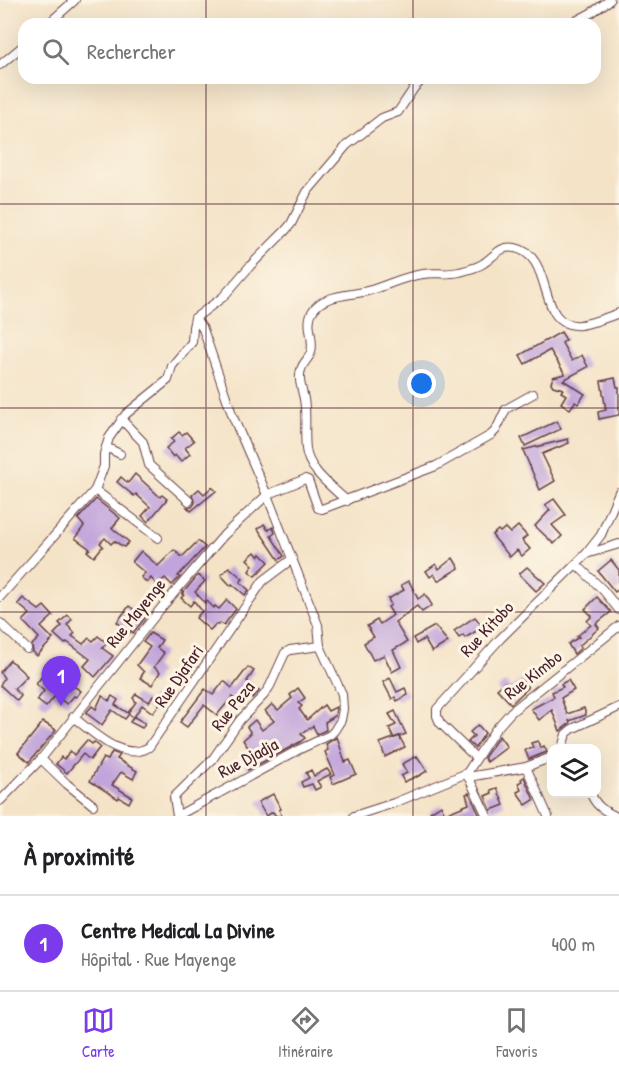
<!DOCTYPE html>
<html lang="fr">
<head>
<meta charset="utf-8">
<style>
	:root { --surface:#fff; --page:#f6f6f6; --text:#202124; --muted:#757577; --line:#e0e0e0; --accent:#7c3aed }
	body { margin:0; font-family:"Patrick Hand",sans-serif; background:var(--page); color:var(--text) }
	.controls { position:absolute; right:18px; bottom:18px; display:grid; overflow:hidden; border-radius:12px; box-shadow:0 6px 24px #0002 }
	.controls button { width:54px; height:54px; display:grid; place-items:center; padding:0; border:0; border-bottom:2px solid var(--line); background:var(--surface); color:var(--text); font:30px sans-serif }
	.you { position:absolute; left:422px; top:384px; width:21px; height:21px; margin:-15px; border:4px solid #fff; border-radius:50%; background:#1a73e8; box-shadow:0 0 0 9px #1a73e833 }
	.badge { display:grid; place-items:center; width:39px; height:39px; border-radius:50%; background:var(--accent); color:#fff; font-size:20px; font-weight:700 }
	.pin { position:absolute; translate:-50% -50px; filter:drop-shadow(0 2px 3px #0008) }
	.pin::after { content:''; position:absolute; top:32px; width:21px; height:18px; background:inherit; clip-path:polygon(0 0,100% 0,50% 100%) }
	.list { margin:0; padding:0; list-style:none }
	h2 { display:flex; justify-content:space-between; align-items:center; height:78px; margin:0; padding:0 24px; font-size:26px }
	h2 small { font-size:20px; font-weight:400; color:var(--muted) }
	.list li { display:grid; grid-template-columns:39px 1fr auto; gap:18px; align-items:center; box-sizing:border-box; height:96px; padding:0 24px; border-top:2px solid var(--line) }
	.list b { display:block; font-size:22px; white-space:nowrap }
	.list p { margin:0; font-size:20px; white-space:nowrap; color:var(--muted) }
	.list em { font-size:20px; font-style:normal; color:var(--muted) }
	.icon { flex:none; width:33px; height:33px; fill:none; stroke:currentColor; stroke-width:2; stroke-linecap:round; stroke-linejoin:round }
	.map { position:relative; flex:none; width:619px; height:816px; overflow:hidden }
	.search { position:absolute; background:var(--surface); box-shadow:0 6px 24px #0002; left:18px; right:18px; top:18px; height:66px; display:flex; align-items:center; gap:15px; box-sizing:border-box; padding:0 21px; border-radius:18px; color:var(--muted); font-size:22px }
	.sheet { height:174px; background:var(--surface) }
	nav { display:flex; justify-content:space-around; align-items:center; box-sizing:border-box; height:84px; border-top:2px solid var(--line); background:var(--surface); font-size:16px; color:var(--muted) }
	nav a { display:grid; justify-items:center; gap:3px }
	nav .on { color:var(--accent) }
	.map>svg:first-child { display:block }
</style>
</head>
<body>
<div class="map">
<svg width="619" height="816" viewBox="0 0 619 816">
	<rect width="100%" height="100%" fill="#fcf5e5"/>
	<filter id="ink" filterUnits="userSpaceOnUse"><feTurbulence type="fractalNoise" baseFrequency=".0167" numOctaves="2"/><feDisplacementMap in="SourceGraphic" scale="12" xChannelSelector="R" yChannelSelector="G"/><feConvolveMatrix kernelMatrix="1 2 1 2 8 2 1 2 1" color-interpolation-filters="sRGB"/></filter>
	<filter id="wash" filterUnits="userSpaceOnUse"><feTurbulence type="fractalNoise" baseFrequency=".008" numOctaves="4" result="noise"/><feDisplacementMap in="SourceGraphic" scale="24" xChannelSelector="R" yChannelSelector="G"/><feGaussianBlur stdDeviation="1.35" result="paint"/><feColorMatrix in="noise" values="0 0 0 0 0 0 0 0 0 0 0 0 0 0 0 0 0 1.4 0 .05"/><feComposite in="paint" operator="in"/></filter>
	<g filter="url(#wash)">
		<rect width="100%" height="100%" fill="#f4e3c7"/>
		<g id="blocks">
			<g fill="#c1a4db">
				<polygon points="561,332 566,340 562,343 572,361 582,355 588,367 563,380 585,394 578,404 575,402 570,409 561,403 566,395 561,392 563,389 553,386 551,383 553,377 565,374 550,350 525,364 520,355"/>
				<polygon points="615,378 617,387 619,387 619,415 599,419 598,412 606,410 601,381"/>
				<polygon points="557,421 561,429 525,446 521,438"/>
				<polygon points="179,432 182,435 186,432 194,441 185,448 190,454 181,462 175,455 173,457 166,448 174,442 171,439"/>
				<polygon points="568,439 569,443 542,454 555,481 540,490 523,450"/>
				<polygon points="135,474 160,497 162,495 167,499 148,522 142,516 150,507 136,494 134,496 117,482 121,477 128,483"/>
				<polygon points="212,487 216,491 191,511 187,507 192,507 195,503 192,495 199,489 204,494"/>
				<polygon points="96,499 120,518 112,528 129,542 124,547 114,541 111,544 105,538 100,543 103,546 94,557 87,551 90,549 75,538 84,526 78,519"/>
				<polygon points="554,499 566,515 552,525 562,536 554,544 535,526 550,510 545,505"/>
				<polygon points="264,524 268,530 273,527 275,533 271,536 284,556 279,560 258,529"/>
				<polygon points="518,526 527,536 522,540 530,549 522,556 517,550 510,557 492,535 498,530 500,532 505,528 510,533"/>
				<polygon points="198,541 205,547 178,576 180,577 172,585 165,578 157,585 151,578 147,583 141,577 145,573 132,562 141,551 158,566 174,550 182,557"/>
				<polygon points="255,552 259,557 261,554 269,562 255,576 249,571 253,565 247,559"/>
				<polygon points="453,558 459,568 438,581 434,574 430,577 426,571 436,564 439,569"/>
				<polygon points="611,560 619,570 619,589 615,592 598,571"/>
				<polygon points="229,567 243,579 240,582 249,590 245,595 232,584 231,586 221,575"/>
				<polygon points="527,567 545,583 536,591 519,574"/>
				<polygon points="198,575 205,581 195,592 205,603 207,601 214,608 215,606 219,609 227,600 236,609 224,625 220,623 218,625 216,624 210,630 196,618 202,611 194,601 190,606 181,598 184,595 182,594"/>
				<polygon points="409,581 418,599 425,594 432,605 422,612 417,606 395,622 407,642 393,650 401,667 392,672 384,655 373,660 364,643 374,637 367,626 377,620 380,624 393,615 388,607 391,605 388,599 404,590 401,585"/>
				<polygon points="597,597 611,612 596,624 599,628 579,646 581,648 574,654 568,644 579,637 577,636 591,625 587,621 592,616 585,609"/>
				<polygon points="23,598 39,610 44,606 53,616 41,627 53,639 37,656 33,652 32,645 39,638 23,621 30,614 18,604"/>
				<polygon points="129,606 145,618 133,633 131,631 128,635 121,629 123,627 117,622"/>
				<polygon points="68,615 72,619 67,625 75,633 72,636 83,644 89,638 93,641 98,636 107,643 102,648 113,656 95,677 84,666 90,659 67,642 65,644 54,634 62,626 59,623"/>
				<polygon points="475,617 483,627 465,638 463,635 459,638 454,631"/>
				<polygon points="435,626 448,642 432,652 424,639 416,644 413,638"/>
				<polygon points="150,633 162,640 157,648 164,653 154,667 160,672 152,685 140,678 144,672 137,665 150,647 143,642"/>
				<polygon points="10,660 27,676 14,689 21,696 17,701 0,685 4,678 0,672"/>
				<polygon points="67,664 81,674 72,685 81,691 76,697 74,696 67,704 55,696 46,707 37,700 44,691 36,684 46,671 50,675 56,667 61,671"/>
				<polygon points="248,667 254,671 247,681 259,691 252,698 246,693 238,702 232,697 217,715 204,705 187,727 180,722 205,689 213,695 224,681 232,688"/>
				<polygon points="390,678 397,692 405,688 408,695 397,701 395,697 392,699 383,682"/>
				<polygon points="523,680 528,688 511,704 497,689 505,682 511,688"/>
				<polygon points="568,680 574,690 561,698 567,714 584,708 586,715 569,721 570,723 560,731 552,710 539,720 531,709 554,697 552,692 563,687 561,684"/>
				<polygon points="298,688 305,698 298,703 302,706 299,709 307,720 324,705 328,711 336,707 335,716 325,722 326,730 317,734 313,726 301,734 305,738 300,742 248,770 244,761 254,756 243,740 251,733 247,727 255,720 262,730 274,721 265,711 272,704 278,710 292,698 290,695"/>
				<polygon points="136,694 149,702 153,696 161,702 153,713 142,705 134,717 145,723 142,728 130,722 133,717 129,714 125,719 112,710 102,725 86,713 92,706 96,709 102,696 109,701 112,696 118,700 115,705 128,713 136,702 133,698"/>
				<polygon points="395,711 406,734 394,738 389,728 396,725 389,714"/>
				<polygon points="43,722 56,730 29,762 18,753"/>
				<polygon points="478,725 485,733 475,748 468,742 474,736 470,732"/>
				<polygon points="399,736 405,747 385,757 380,743"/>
				<polygon points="499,736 507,747 487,762 484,758"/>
				<polygon points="337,737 345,762 350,760 356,774 333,784 330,777 335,775 325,752 328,750 326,744"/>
				<polygon points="87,740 92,744 94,742 100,747 90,760 83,754 67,773 56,764 61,757 64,759 70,751 74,755"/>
				<polygon points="538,741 540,748 544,746 547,752 529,759 525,750 533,747 531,743"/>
				<polygon points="112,752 120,755 117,759 137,771 133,779 121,772 112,785 132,797 129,803 119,797 118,799 90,781 103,758 108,760"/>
				<polygon points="417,756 427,771 417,777 417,776 404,782 401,776 407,773 402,764"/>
				<polygon points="327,769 331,774 317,781 321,787 315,790 312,784 303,787 301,782 309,778 306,773 311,770 314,776"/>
				<polygon points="524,777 534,800 526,805 517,792 521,790 518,783 522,781 521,779"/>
				<polygon points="497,788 504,805 491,810 485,796 492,793 491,790"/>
				<polygon points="469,793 480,816 432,816 430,812 441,805 445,814 469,804 466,794"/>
				<polygon points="273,794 281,809 279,810 282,816 276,816 273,812 266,816 258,802"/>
			</g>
		</g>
	</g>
	<g filter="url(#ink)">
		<use href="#blocks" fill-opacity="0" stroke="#643c42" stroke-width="1.5"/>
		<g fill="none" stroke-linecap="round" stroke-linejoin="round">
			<g stroke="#643c42" stroke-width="10">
				<g id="street">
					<polyline points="48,24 75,0"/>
					<polyline points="570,24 591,13 610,0"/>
					<polyline points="0,65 24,45"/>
					<polyline points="121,419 143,442 149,465 189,501"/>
					<polyline points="106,447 120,454"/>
					<path d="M347,501c-15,-14 -39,-31 -41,-52 -2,-17 1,-34 -2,-50 -2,-10 -7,-22 -2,-32 2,-5 8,-10 9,-15 4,-13 -6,-27 1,-40 11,-19 41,-16 59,-22 17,-5 34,-14 52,-16 12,-2 23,1 36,-2 8,-2 18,-4 25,-9 11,-7 16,-18 31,-15 41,8 20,81 65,77 13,-2 26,-7 39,-12"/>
					<polyline points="158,538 95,490 104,466 104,454 109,438 126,414 168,380 172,366 192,342 193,327 195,318 223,297 250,266 285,231 291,224 307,192 347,145 382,118 398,112 414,88 424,78"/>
					<polyline points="586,554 601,535 619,492"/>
					<polyline points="576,564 603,590 619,610"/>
					<polyline points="0,597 95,490"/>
					<polyline points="0,623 27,649"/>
					<path d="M73,717c20,15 50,46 76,30l114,-166 29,-22"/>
					<polyline points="562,748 566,734 572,729 619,707"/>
					<polyline points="476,758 440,723 437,716 437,709 500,639 586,554 619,544"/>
					<polyline points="41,759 67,784 93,805"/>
					<polyline points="526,767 548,816"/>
					<polyline points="467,773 495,730 511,712 619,626"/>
					<polyline points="467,774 487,816"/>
					<polyline points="468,777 526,767 552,757"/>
					<path d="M591,794c5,12 12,16 24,22"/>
					<polyline points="0,801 41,759 162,607 224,535 267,495 305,479 308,480 318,508 322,509 436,466 491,435 496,430 506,409 533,394"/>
					<polyline points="177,816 298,750 330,735 334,731 341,720 343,709 342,694 320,646 318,625 267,495 233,417 203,329 195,318"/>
					<polyline points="177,816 174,797 212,760 240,720 264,695 270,686 285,653 290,650 320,646"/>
					<polyline points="354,816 394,803 467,773"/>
				</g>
			</g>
			<use href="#street" stroke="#fff" stroke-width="8"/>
		</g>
	</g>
	<path fill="none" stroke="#4a1f2b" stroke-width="1.5" stroke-opacity="0.55" d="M206,0v24M413,0v24M206,78v738M413,78v738M0,204h619M0,408h619M0,612h619"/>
	<g text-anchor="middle" stroke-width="6" stroke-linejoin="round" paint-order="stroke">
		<g font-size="18" fill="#4a1f2b" stroke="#fcf5e5">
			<text transform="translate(136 613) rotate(-51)" y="6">Rue Mayenge</text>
			<text transform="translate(487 629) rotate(-47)" y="6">Rue Kitobo</text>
			<text transform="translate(533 675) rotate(-38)" y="6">Rue Kimbo</text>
			<text transform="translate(179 676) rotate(-55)" y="6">Rue Djafari</text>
			<text transform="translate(233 706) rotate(-52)" y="6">Rue Peza</text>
			<text transform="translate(248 758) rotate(-28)" y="6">Rue Djadja</text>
		</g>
	</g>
</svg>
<div class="controls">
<button><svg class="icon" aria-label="layers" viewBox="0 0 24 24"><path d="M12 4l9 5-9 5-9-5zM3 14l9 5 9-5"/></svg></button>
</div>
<div class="you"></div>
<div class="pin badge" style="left:61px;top:706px">1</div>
<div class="search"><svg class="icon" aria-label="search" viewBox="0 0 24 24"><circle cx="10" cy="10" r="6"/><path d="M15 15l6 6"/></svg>Rechercher</div>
</div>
<section class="sheet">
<h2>À proximité<small></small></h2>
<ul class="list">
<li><span class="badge">1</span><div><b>Centre Medical La Divine</b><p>Hôpital · Rue Mayenge</p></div><em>400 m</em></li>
</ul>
</section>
<nav>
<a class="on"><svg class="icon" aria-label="map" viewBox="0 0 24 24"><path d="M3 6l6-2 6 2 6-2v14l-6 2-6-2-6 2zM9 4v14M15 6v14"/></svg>Carte</a>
<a><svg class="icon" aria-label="directions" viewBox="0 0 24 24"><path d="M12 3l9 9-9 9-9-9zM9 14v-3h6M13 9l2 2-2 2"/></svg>Itinéraire</a>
<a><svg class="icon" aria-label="saved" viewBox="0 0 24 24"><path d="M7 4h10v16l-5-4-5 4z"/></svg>Favoris</a>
</nav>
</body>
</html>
